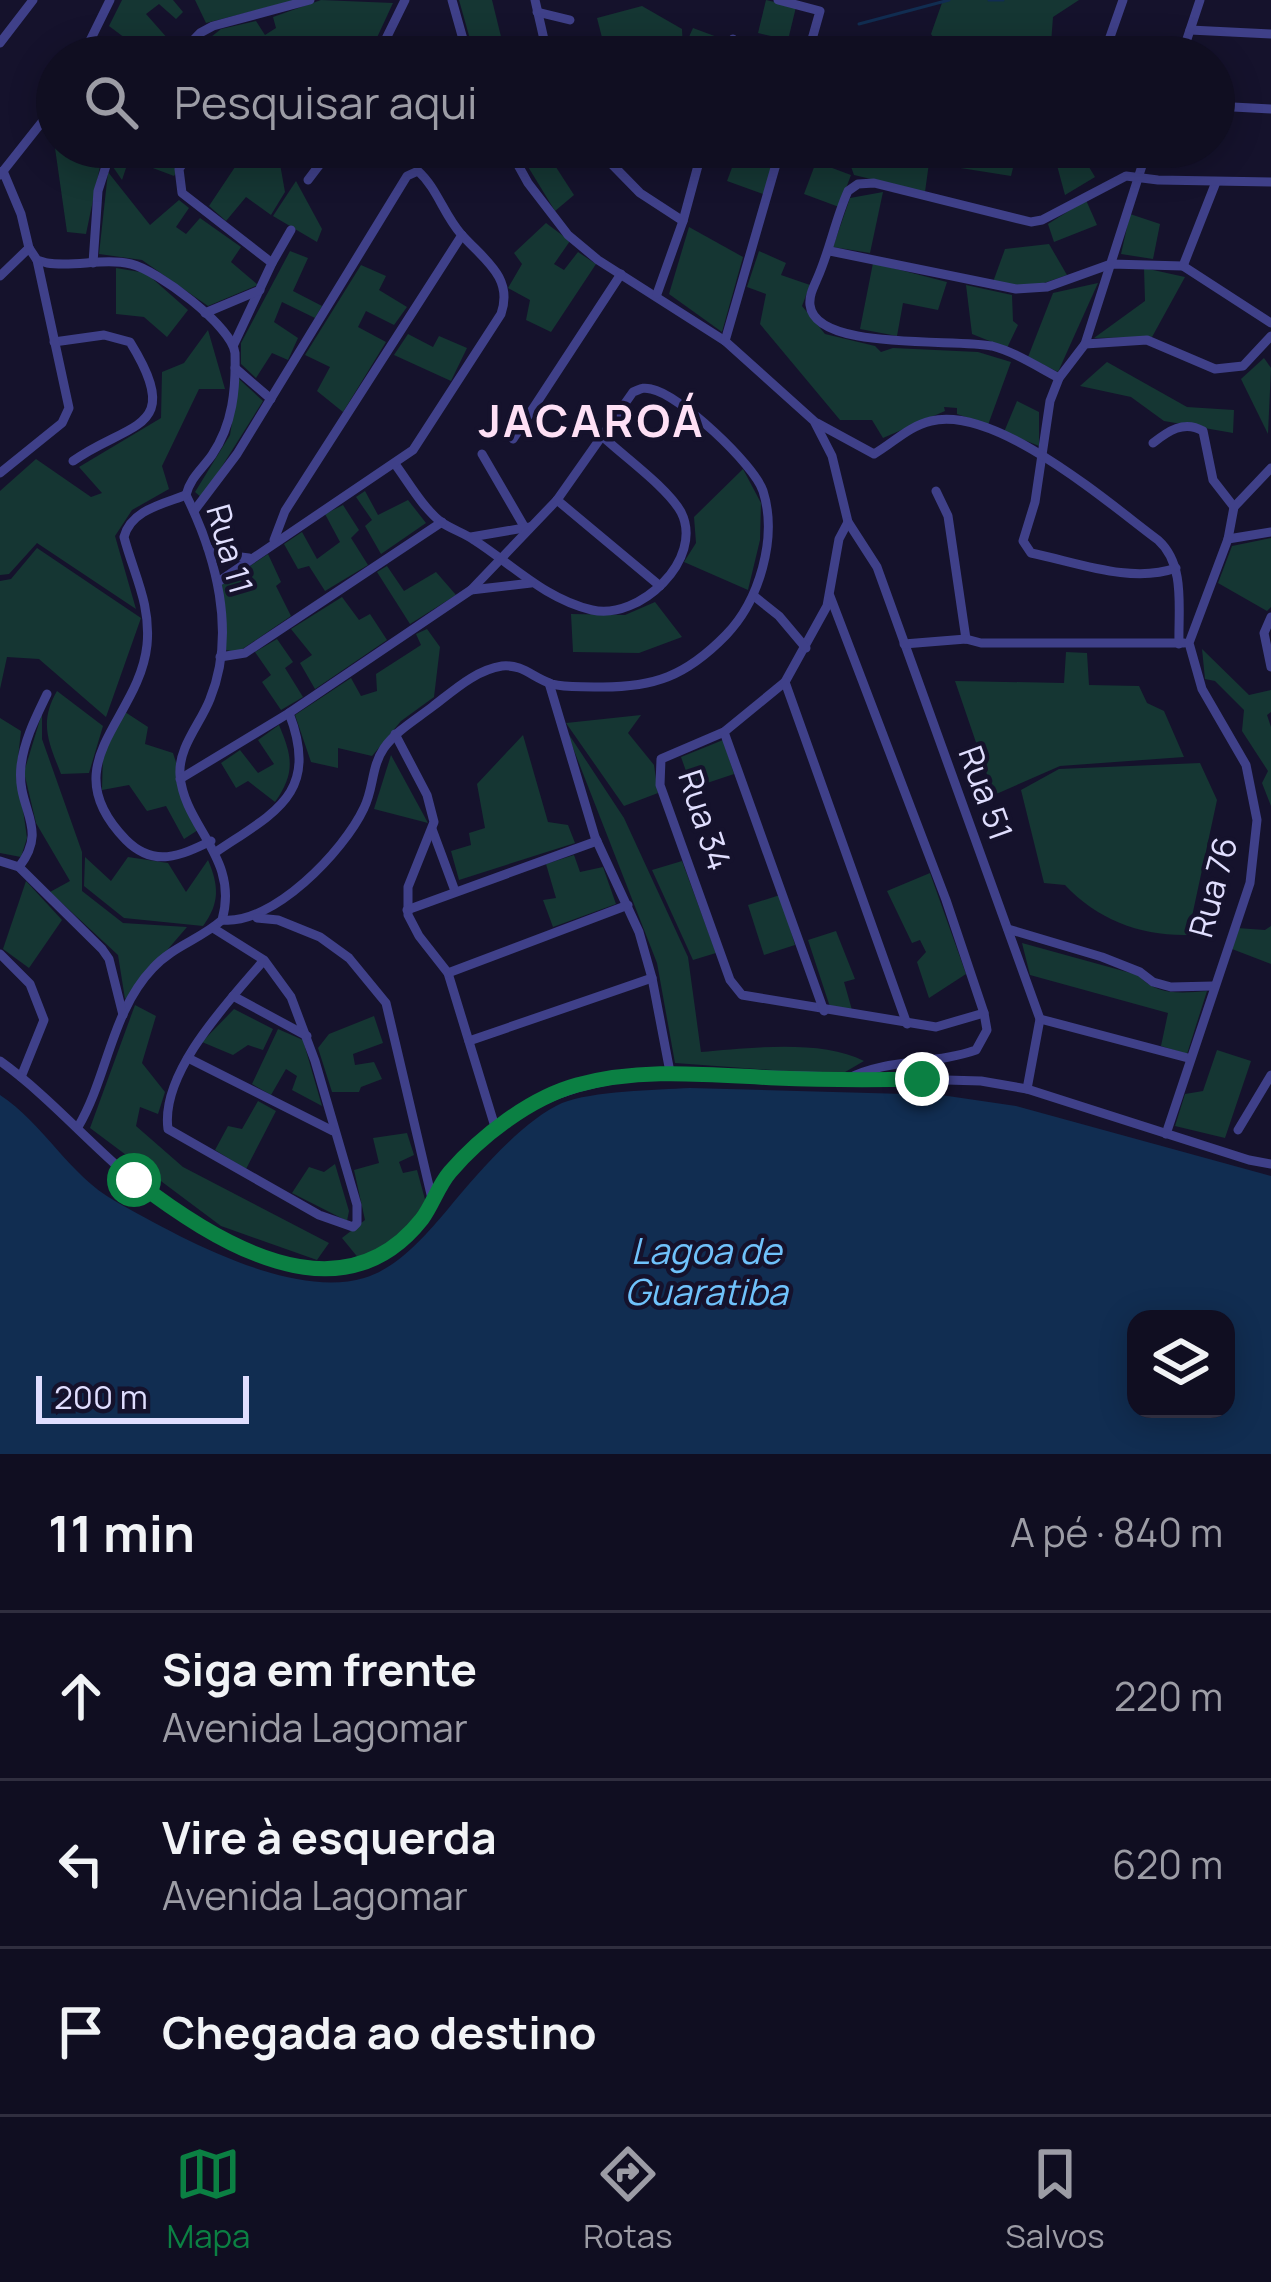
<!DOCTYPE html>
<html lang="pt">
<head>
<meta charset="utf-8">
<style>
	:root { --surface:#100e21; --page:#19172a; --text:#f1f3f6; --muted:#9c9ca5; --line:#302e3f; --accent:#0b8043 }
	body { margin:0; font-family:Manrope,sans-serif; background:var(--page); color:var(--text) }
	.controls { position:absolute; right:36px; bottom:36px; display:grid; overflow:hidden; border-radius:24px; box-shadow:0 6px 30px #0003 }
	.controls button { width:108px; height:108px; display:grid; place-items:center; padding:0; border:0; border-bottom:3px solid var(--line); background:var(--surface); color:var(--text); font:60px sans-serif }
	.scale { position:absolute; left:36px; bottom:30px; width:213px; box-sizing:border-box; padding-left:12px; border:6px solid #e0defe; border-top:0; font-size:33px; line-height:42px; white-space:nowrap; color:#e0defe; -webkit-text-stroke:9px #15122c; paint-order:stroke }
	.stop { position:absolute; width:36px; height:36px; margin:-27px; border:9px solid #0b8043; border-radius:50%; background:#fff }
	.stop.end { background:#0b8043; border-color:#fff; box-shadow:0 3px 12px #0008 }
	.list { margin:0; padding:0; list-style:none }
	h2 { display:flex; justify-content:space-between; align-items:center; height:156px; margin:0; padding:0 48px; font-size:51px }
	h2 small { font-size:39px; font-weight:400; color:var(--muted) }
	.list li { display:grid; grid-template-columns:78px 1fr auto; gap:36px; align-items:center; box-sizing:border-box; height:168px; padding:0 48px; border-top:3px solid var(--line) }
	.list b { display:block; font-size:45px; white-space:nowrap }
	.list p { margin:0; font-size:39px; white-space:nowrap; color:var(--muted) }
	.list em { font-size:39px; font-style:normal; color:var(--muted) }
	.icon { flex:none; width:66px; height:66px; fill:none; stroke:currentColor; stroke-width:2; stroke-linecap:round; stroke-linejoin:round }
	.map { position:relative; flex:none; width:1271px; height:1454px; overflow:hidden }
	.search { position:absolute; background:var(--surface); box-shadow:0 6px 30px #0003; left:36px; right:36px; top:36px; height:132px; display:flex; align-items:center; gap:30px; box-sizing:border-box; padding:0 42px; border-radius:66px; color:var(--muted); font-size:45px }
	.sheet { height:660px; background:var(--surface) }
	nav { display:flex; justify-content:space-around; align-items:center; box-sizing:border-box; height:168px; border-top:3px solid var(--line); background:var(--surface); font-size:33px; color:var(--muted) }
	nav a { display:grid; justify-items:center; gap:6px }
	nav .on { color:var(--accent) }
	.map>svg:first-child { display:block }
</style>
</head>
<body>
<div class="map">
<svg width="1271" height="1454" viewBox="0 0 1271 1454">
	<rect width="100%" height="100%" fill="#15122c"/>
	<g fill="#153633">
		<polygon points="122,0 173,0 183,12 176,19 159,4 146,14 176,48 170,57 152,57 144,52 139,57 115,57 125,38 109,26"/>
		<polygon points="195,0 296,0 206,23"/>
		<polygon points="321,0 393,3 368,57 326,46 321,57 186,57 221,29 256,21 265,35 276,28 273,17"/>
		<polygon points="459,0 492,0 506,57 475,57"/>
		<polygon points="766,0 796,7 788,40 758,33"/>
		<polygon points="943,0 1079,0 1053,17 1050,57 947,57 931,34"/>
		<polygon points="642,6 682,29 683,50 693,28 728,41 722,57 607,57 597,18"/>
		<polygon points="51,120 57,122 57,147 104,147 86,234 67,232"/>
		<polygon points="122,147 191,147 174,176 129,159 122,180 111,164"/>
		<polygon points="220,147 277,147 285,192 271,215 246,197 226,221 209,206 239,161"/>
		<polygon points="516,147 543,147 574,195 555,211"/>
		<polygon points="844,147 1037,147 1038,168 1013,168 1011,176 929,163 925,192 854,175"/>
		<polygon points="1052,147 1140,147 1137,155 1110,168 1096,154 1086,162 1095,177 1065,195"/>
		<polygon points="739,149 774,162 763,194 727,181"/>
		<polygon points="816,162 851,175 839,207 804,194"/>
		<polygon points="108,172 150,225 179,200 189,208 176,227 186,234 200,218 241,247 231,262 258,285 208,306 142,260 99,254"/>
		<polygon points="296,181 322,229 317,242 273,216"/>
		<polygon points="883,192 870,253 833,247 850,198"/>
		<polygon points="1086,200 1097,225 1054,242 1048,224"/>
		<polygon points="1130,214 1160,224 1153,259 1121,254"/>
		<polygon points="546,223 570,241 554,264 564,270 578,252 596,264 551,332 526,320 530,300 508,288 522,264 514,253"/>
		<polygon points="689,227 743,257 722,332 669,294"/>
		<polygon points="1049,244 1067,275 1030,288 993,282 1005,249"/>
		<polygon points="290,251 308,258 293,291 322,306 315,318 282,302 274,322 298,338 288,360 272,353 256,378 241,364 241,343"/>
		<polygon points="759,251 786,263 781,275 810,285 802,306 825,334 875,346 881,352 893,348 978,352 1011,362 988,425 957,414 957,408 944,407 945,411 883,438 872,420 840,420 760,324 766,294 747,287"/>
		<polygon points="873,263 947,282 938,310 903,303 897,336 860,329"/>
		<polygon points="361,265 386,276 379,290 407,307 394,325 366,311 358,327 386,342 343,412 317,391 330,367 305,355"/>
		<polygon points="116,268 146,273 188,310 167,337 144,317 116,314"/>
		<polygon points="1144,268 1185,277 1152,337 1094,338 1145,301"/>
		<polygon points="1098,283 1058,372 1028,357 1053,293"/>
		<polygon points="966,285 1012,295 1013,321 1018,325 1007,348 972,334"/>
		<polygon points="208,330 225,389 199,389 162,466 169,489 132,510 115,536 136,609 37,543 9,574 0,575 0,491 36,459 91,497 102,493 79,467 161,418 162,372 184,363"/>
		<polygon points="408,334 433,347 439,336 467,348 451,381 394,355"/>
		<polygon points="1264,358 1271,368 1268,434 1241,379"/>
		<polygon points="1107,362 1187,407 1234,410 1233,433 1164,421 1131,397 1080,386"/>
		<polygon points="239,379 263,401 202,498 195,492 230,435"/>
		<polygon points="1017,401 1039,412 1039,446 1004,432"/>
		<polygon points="743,469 761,503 760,540 748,590 684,562 696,543 694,517"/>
		<polygon points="365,491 378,515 408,500 426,523 381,554 365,526 372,520 356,497"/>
		<polygon points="343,505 359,530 351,538 368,565 325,591 309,566 298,569 284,544 302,532 317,559 340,542 325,514"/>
		<polygon points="1271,538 1271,607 1267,611 1218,583 1232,546"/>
		<polygon points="37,548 141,618 106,717 39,659 7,657 0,689 0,581 11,579"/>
		<polygon points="268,554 281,582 276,586 291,616 238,652 225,650 221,585"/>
		<polygon points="387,566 404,591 436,572 456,595 410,624 377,572"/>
		<polygon points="342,597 359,620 370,614 387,640 315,689 300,663 312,655 291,629"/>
		<polygon points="655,602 682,637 639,653 573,652 571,614 625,615"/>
		<polygon points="427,629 440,647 434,697 401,721 372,756 338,748 338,768 311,762 295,715 351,678 361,696 377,691 376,674 421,645 416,634"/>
		<polygon points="277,639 293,662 285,668 303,697 281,710 262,682 271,675 255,652"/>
		<polygon points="1202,649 1249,695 1271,690 1271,712 1267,715 1271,727 1271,806 1262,783 1268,771 1242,731 1244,710 1215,681 1205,679"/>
		<polygon points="1066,652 1087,653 1089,685 1139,686 1147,703 1164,711 1184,757 1060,766 994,795 955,681 1064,683"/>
		<path d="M57,691l46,35 -14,47 -28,1c-13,-33 -22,-52 -4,-83z"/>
		<polygon points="125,712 148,727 145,744 173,753 198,830 184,839 166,806 147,811 129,785 102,790 103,751"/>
		<polygon points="42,713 42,739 82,852 82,891 123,923 187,927 125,999 118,955 50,892 70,881 36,823 24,772"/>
		<polygon points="641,715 628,733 654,765 658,793 624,806 566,723"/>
		<polygon points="0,718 21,731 17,767 27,838 21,857 0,853"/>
		<path d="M279,725c13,31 17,47 -4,77l-27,-21 -12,7 -15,-25 19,-13 18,23 16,-9 -16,-24z"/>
		<path d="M566,730l58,88 64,139 13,95c47,-4 121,-13 163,9l-24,14 -165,-12 -18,-100z"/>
		<polygon points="523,735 548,822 568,825 575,843 459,880 451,851 471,845 469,833 485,828 477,784"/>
		<polygon points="723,740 734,774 692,788 681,757"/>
		<polygon points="391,755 428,823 374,809"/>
		<path d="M1200,763l17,37 -29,135c-47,1 -90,-15 -123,-50l-21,-2 -23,-93 38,-21z"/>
		<polygon points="574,855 580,872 603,867 616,904 553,927 543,900 556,898 546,864"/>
		<path d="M85,857l26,24 17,-24 40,6 18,29 22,-32c11,26 12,43 -5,66l-79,-8 -40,-32z"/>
		<polygon points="682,861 716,953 693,960 652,870"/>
		<polygon points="930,873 966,974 929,998 917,962 926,952 920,940 912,943 887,891"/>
		<polygon points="26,881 62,920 29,968 3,949"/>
		<polygon points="780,895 795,945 764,955 748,905"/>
		<polygon points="1271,926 1271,964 1232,949 1237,928 1265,930"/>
		<polygon points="836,931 855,979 844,982 852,1010 830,1007 808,940"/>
		<path d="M1022,943l116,32c18,21 44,18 69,16l-20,63 -26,-8 7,-33 -138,-38z"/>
		<polygon points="135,1005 156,1016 142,1063 165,1092 158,1114 140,1107 136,1126 183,1167 329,1243 317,1260 221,1226 90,1128"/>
		<polygon points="234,1009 273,1029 263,1050 248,1045 233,1055 202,1042"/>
		<polygon points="374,1016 383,1043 353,1054 355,1065 374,1062 382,1079 361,1087 359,1092 332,1092 318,1048 329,1034"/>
		<polygon points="278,1029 303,1040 322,1106 292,1090 297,1076 286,1069 271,1095 252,1084"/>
		<polygon points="1217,1050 1251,1061 1225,1138 1175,1126 1185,1094 1203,1091"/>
		<polygon points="258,1101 276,1111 246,1169 215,1150 228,1126 242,1129"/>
		<polygon points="407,1133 414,1155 399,1162 403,1173 417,1170 426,1203 403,1234 360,1260 342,1238 365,1220 354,1170 379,1163 373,1138"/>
		<polygon points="335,1164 349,1211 347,1221 292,1193 309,1167 324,1172"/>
	</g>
	<path fill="#112d51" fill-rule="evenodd" d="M690,1088l251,7 75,11 255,70v278h-1271v-359c43,28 69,80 115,106 62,35 176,99 249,77 34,-10 62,-43 84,-69 27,-33 75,-89 114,-106 30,-12 94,-13 128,-15zM1136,1319h90v90h-90z"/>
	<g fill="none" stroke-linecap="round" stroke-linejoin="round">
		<g stroke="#112d51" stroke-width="3">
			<polyline points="989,0 1003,0"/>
			<polyline points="859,24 949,0"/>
		</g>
		<g stroke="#3f4089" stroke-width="9">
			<polyline points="452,0 468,57"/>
			<polyline points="535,0 548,57"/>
			<polyline points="778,0 820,11 807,57"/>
			<polyline points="537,12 570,20"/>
			<polyline points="1190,30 1271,34"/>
			<polyline points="0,43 33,0"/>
			<polyline points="850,55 856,57"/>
			<polyline points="82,57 110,0"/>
			<polyline points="177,57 200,33 213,26 310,0"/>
			<polyline points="377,57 405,0"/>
			<polyline points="728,57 733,39"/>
			<polyline points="1103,57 1123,0"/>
			<polyline points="1181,57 1200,0"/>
			<polyline points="1214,106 1271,109"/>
			<polyline points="194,147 179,169 182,193 272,263 234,344"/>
			<polyline points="508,147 528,183 568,235 598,260 725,341 814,421 832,456 848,522 877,567 1040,1019 1027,1089"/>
			<polyline points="595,147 640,193 683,221"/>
			<path d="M1148,147l-63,197 -26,34 -9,23 -15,101 -12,39 8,12c45,9 100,31 145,15"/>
			<polyline points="3,171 21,214 29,248"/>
			<polyline points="0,175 57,103"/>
			<polyline points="308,180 333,147"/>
			<path d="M29,248l8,12 10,3c28,4 57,-5 84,1 26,6 101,62 104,89 1,36 -2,71 -23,102 -9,13 -22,23 -26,40 30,61 51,138 24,204 -9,24 -32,48 -30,76 4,52 60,83 42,145 -21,19 -49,26 -69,48 -42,44 -45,108 -75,159"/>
			<polyline points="830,251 1016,289 1047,287 1111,264 1183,266 1271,323"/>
			<polyline points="93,263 98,191 112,147"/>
			<polyline points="272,263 291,230"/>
			<polyline points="1183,266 1216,182"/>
			<polyline points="0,276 29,248"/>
			<polyline points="657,294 683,221 703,147"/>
			<polyline points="205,313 260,290"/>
			<polyline points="725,341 781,147"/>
			<path d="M54,342l50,-7 26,7c55,89 0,79 -57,119"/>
			<polyline points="1085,344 1147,340 1215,369 1243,366 1271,336"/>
			<polyline points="235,368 271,399"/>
			<path d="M1059,378c-21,-11 -44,-26 -67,-32 -35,-8 -177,6 -182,-41 -1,-9 3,-17 7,-26 13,-29 18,-59 31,-88l10,-7 16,-1 157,39 11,-2 84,-44 32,4 113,2"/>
			<path d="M817,423l57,31c19,-11 35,-28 57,-33 65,-16 176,81 227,119 28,25 20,69 21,104"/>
			<polyline points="513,439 621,274"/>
			<path d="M1153,443c15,-12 31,-23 50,-12l10,49 21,27"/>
			<polyline points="482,454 525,528"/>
			<path d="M395,464c14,19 28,44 46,58 10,7 23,11 33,18 39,25 71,59 118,70 47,11 113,-51 89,-98 -14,-25 -58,-56 -80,-77"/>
			<polyline points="0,473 62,423 69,408 37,260"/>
			<polyline points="936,491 948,516 966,639"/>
			<path d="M186,495c-23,9 -55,15 -62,42 10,38 27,67 23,108 -8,76 -96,118 -21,195 28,28 54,16 85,1"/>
			<polyline points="557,500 660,586"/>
			<path d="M194,511l43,-57 170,-278 11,-5c19,17 26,44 43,63 22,25 53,43 40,80l-88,136 -195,132"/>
			<polyline points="848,522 839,539 827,606 785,682 724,732 661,759 660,785 730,980 742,995 936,1027 984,1013"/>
			<polyline points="471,537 530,527"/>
			<polyline points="1228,539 1271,532"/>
			<polyline points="274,540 285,511 462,235"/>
			<polyline points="208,548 217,554 249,558"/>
			<polyline points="471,590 531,583"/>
			<polyline points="754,596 779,616 806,648"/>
			<path d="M830,596l116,304 38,113 3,17 -11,20c-42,15 -89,8 -129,29"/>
			<polyline points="1271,617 1264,633 1271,667"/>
			<polyline points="904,644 966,639 981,643 1184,643"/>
			<polyline points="220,657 245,653 442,522"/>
			<polyline points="785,682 907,1024"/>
			<polyline points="549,683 595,837 639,932 652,978 670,1072"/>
			<polyline points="724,732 824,1011"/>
			<polyline points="395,734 427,795 434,822 408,887 408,915 419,936 448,973 496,1130"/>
			<path d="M180,779l109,-66 182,-123 86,-90 76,-108c8,-3 9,-5 18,-3 28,5 103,75 112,102 15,47 -4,110 -37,144 -40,41 -72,53 -129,52 -15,-1 -31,1 -45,-3 -19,-6 -29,-20 -50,-18 -27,4 -50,26 -70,41 -17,13 -36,24 -48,41 -13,19 -10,40 -20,60 -20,43 -92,118 -142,112"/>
			<polyline points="432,829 455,891"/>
			<path d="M216,852c59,-40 104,-58 73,-139"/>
			<polyline points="0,861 19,867 102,949 109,959 123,1015"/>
			<path d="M19,867c31,-40 -3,-57 2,-101 3,-26 15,-49 26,-72"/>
			<polyline points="407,910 597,841"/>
			<polyline points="257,918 278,920 320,937 349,958 386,1003 433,1203"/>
			<path d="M213,928l51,32 27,37 24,64 42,144v18l-4,4 -34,-12 -151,-86c-8,-57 62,-129 96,-169"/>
			<polyline points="1008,929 1102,957 1140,972 1153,982 1171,987 1213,986"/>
			<polyline points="0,954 30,984 44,1020 21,1077"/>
			<polyline points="448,973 628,905"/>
			<polyline points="233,996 307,1036"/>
			<polyline points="1040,1019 1188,1058"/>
			<polyline points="469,1041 652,978"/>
			<polyline points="188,1058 333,1131"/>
			<path d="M0,1061c64,46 113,113 181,153 77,47 166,91 237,9 12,-14 18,-31 29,-46 12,-16 29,-32 45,-44 57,-46 108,-53 178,-61l311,9 46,8 222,71 22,4"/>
			<polyline points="1238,1130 1271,1075"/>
			<polyline points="1166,1134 1250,883 1257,820 1246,765 1202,689 1189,643 1228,539 1234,507 1271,468"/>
		</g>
	</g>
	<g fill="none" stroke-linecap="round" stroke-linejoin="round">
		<path stroke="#0b8043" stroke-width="15" d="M134,1180c80,61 206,143 288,39 11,-15 16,-33 28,-47 31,-36 80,-74 127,-87 65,-18 133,-10 199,-7 49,2 97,2 146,1"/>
	</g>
	<g text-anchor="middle" stroke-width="9" stroke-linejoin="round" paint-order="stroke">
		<g font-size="33" fill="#e0defe" stroke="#15122c">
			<text transform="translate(230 549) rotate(74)" y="12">Rua 11</text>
			<text transform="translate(986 793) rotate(70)" y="12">Rua 51</text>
			<text transform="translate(705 820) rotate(72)" y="12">Rua 34</text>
			<text transform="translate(1213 887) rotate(-75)" y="12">Rua 76</text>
		</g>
		<g font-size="36" font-style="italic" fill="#6fc2fb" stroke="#15122c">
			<text x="706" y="1264">Lagoa de<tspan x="706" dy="41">Guaratiba</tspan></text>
		</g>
		<g font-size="45" font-weight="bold" letter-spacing="3" fill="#fee0f5" stroke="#15122c">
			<text x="592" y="437">JACAROÁ</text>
		</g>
	</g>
</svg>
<div class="controls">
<button><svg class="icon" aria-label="layers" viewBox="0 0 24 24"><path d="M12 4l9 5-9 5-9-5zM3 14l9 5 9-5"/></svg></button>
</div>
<div class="scale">200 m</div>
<div class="stop" style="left:134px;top:1180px"></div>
<div class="stop end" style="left:922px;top:1079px"></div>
<div class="search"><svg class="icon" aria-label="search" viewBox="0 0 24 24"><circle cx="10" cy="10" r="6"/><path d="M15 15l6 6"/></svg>Pesquisar aqui</div>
</div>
<section class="sheet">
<h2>11 min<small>A pé · 840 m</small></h2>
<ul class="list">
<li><svg class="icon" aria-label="ahead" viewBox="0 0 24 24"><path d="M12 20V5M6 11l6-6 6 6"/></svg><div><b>Siga em frente</b><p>Avenida Lagomar</p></div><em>220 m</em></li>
<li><svg class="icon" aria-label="left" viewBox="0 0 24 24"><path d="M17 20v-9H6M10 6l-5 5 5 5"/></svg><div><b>Vire à esquerda</b><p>Avenida Lagomar</p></div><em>620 m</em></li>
<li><svg class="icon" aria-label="arrive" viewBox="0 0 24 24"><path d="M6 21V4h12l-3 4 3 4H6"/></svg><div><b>Chegada ao destino</b></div></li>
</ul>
</section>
<nav>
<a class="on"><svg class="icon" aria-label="map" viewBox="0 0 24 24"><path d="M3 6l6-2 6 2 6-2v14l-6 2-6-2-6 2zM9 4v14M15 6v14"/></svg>Mapa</a>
<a><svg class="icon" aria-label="directions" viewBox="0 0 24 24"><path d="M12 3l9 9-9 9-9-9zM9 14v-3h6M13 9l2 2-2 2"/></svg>Rotas</a>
<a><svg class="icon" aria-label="saved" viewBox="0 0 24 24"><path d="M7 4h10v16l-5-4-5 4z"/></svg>Salvos</a>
</nav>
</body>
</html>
